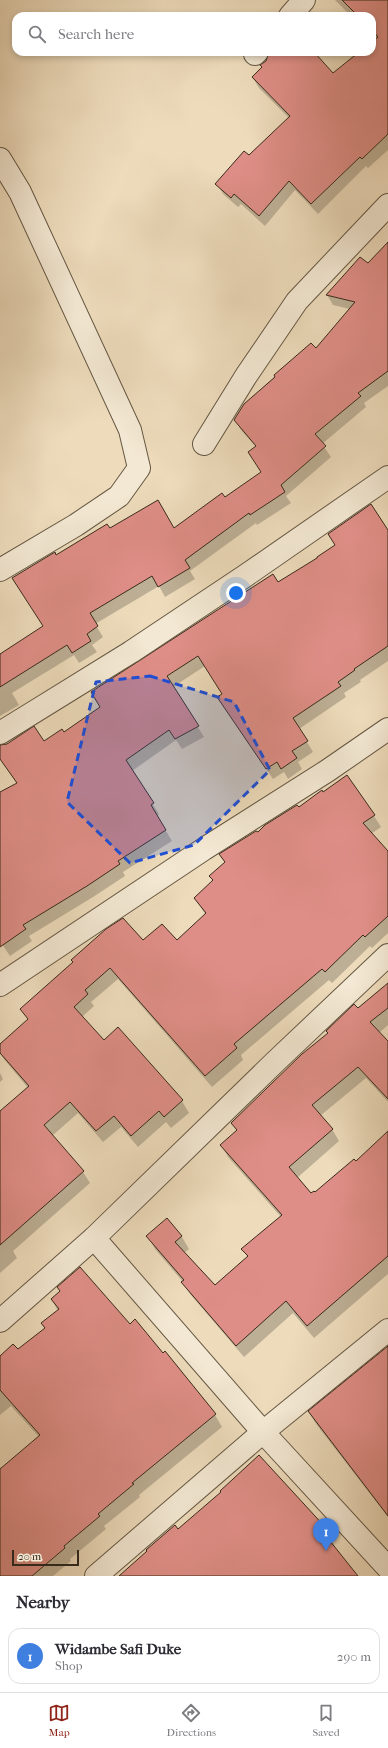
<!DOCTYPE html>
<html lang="en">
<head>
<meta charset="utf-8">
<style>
	:root { --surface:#fff; --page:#f7f7f7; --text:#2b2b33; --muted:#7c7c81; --line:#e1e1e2; --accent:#8f2418 }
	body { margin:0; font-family:"IM FELL French Canon",serif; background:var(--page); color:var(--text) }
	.scale { position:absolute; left:12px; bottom:10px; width:67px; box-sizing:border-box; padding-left:4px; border:2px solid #382b1b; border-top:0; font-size:11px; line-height:14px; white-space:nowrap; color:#382b1b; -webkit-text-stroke:3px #f3e8d3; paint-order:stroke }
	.you { position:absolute; left:236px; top:593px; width:14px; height:14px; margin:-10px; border:3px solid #fff; border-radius:50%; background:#1a73e8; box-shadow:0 0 0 6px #1a73e833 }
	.badge { display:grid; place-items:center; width:26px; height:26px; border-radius:50%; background:var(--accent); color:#fff; font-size:13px; font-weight:700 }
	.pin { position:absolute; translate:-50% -33px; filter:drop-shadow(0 1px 2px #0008) }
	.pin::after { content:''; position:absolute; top:21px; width:14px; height:12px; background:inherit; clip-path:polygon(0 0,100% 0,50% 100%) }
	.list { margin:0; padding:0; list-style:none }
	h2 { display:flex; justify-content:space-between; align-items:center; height:52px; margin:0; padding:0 16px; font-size:17px }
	h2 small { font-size:13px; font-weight:400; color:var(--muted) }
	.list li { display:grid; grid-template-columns:26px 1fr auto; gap:12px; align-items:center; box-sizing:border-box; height:56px; margin:0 8px 8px; padding:0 8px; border:1px solid var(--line); border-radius:12px }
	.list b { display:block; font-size:15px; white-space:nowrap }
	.list p { margin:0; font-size:13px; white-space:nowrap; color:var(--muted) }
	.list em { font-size:13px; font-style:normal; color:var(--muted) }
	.icon { flex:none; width:22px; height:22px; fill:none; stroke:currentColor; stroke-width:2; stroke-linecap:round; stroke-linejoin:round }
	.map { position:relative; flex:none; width:388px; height:1576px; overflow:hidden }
	.search { position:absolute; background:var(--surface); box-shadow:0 2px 6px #0003; left:12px; right:12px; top:12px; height:44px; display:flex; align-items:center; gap:10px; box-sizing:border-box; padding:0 14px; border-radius:12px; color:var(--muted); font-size:15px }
	.sheet { height:116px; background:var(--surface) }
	nav { display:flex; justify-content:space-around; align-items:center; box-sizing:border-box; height:56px; border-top:1px solid var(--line); background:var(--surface); font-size:11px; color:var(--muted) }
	nav a { display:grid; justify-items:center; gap:2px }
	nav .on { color:var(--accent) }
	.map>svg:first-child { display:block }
</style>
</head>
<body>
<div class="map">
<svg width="388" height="1576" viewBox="0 0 388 1576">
	<rect width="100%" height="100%" fill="#eddbbb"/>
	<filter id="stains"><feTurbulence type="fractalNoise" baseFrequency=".005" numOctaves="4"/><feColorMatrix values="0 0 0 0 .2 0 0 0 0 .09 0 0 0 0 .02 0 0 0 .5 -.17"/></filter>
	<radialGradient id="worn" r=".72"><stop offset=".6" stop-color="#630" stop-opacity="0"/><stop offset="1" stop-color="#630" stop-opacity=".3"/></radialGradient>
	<g fill="#0003">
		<polygon points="335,0 388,0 388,150 368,168 366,166 318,214 295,190 265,226 241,204 238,207 223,194 217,184 249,157 289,118 259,88 253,78 263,68 270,52 312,52 333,75 361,52 372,52 372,43 375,40 372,37 372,16 351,16"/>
		<polygon points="388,248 388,386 364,403 366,407 322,444 331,457 286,496 291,503 257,525 256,523 190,571 195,579 165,597 159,586 95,624 103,637 92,645 97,652 79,663 74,655 12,693 19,705 0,716 0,655 44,627 56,556 110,530 174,530 262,473 256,447 241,430 235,420 244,404 311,344 316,349 350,309 333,305 327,295"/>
		<polygon points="388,531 388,661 360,680 361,682 344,693 346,697 299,729 313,752 298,762 302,769 288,779 284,772 273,779 225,708 223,695 205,666 173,687 204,737 182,749 176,740 132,771 159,814 157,816 172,841 123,872 125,876 93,897 29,936 32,941 10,956 0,941 0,794 17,784 0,758 0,746 44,743 63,733 278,584"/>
		<polygon points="298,808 374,816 381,827 371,834 388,852 388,933 372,948 370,946 332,983 329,980 241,1055 243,1060 212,1087 118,979 91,1002 94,1006 82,1017 104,1041 118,1029 182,1101 189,1113 171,1128 166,1122 138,1147 121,1127 103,1142 78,1113 52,1136 83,1172 90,1183 13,1251 17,1258 0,1273 0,1113 28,1088 4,1059 0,1053 0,1045 28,1020 22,1010 143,942 177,942 205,914 195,898 214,881 225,863 220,855"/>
		<polygon points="388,984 388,1025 379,1033 388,1043 388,1102 366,1078 320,1116 332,1129 339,1141 297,1178 311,1195 315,1194 356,1162 388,1133 388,1274 314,1338 293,1313 244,1357 190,1294 183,1282 155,1249 148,1236 167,1219 182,1237 189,1249 184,1253 215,1286 248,1258 243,1249 281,1217 228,1157 221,1145 237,1131 232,1123 357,1009"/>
		<polygon points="0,1073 3,1079 0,1082"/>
		<polygon points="52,1300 130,1326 163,1354 165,1352 215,1415 222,1427 139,1495 140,1497 104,1526 106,1529 70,1559 71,1561 53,1576 0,1576 0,1467 2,1469 39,1437 11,1406 0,1415 0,1357 18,1351 45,1329 42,1323 58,1311"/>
		<polygon points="388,1347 388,1517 316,1424 309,1412"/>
		<polygon points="259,1456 325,1529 332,1542 331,1543 357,1576 122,1576 222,1493"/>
	</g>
	<g fill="#df8e87" stroke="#382b1b">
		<polygon points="342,0 388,0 388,134 362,159 360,157 311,204 289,181 259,216 234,194 231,198 215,184 244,151 249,155 290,116 252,77 262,67 260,65 266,61 269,52 314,52 333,73 359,52 372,52 372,42 378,37 372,30 372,16 358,16"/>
		<polygon points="388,242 388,371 358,393 361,396 315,434 326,446 281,485 285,492 250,515 249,513 185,560 190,568 158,587 152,576 90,613 98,626 87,634 91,641 72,653 67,645 0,687 0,654 43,626 12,578 55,552 56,555 107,524 110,528 158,500 174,528 222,493 225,497 261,472 248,452 256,446 234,420 244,404 275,377 274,375 311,343 316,348 355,302 326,295 360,257 368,263"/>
		<polygon points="371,504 388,530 388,646 354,669 355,670 338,682 341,686 293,718 308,741 292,751 297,758 281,769 277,762 266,769 217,697 222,694 198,656 167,676 199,726 175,739 169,730 126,760 154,803 151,805 166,830 118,861 120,864 87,886 23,925 26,929 0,947 0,792 17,783 0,759 0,745 7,744 34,726 44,741 62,729 64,732 100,707 91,692 273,574 278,582 317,558 317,557 335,545 328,534"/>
		<polygon points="347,775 375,815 363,823 388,851 388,916 365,937 363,935 325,972 322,969 234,1044 237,1048 205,1076 110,968 85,990 88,994 74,1007 104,1040 118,1027 183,1100 164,1117 159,1111 131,1136 114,1116 96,1131 70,1102 44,1125 84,1171 0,1245 0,1111 29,1086 0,1053 0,1044 28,1019 20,1009 73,962 71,960 106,929 123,918 143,940 162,924 177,940 206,913 194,898 213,880 209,876 225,862 219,854 256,831 258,832 265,825 297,805 299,807 322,790 323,792"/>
		<polygon points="388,983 388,1008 370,1022 388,1041 388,1099 358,1067 312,1105 333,1129 289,1167 311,1193 314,1191 315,1192 354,1159 356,1161 388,1131 388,1256 307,1326 286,1301 236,1346 181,1282 184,1280 146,1236 167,1218 182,1236 175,1242 215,1285 248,1256 241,1249 282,1215 220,1145 237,1130 231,1123 302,1054 328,1033 326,1031 354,1004 358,1008"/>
		<polygon points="80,1267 130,1324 135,1319 163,1353 165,1351 216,1414 132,1483 134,1484 98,1514 100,1516 64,1546 65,1548 32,1576 0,1576 0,1469 40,1435 0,1390 0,1356 13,1344 18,1349 45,1328 41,1323 59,1309 51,1299 60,1291 57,1287"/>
		<polygon points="388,1346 388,1516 308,1411"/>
		<polygon points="259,1455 326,1528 322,1531 358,1576 119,1576 147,1551 146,1550 175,1525 178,1529 221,1492 220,1491"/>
	</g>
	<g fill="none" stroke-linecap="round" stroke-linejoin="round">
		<g stroke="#655743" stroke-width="24">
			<g id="minor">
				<polyline points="290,16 304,0"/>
				<polyline points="255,54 257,52"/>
				<polyline points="0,159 20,192 130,430 139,468 119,496 76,525 0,570"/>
				<polyline points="204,444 246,376 297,301 388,205"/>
				<polyline points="0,733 131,652 245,576 388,477"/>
				<polyline points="0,985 204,849 327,771 388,729"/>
				<polyline points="94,1238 263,1432 388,1568"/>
				<polyline points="0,1321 94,1238 275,1062 388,955"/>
				<polyline points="96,1576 263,1432 388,1330"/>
			</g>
		</g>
		<use href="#minor" stroke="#f3e8d3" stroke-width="22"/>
	</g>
	<path fill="#1d4ed8" fill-opacity="0.2" stroke="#1d4ed8" stroke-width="3" stroke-dasharray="8 5" stroke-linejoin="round" d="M150,676l84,26 36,68 -76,75 -64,18 -63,-61 29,-120z"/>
	<rect width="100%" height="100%" filter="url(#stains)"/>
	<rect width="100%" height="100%" fill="url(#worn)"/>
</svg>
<div class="scale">20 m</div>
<div class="you"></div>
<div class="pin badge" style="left:326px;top:1551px;background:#3f7fe0">1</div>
<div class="search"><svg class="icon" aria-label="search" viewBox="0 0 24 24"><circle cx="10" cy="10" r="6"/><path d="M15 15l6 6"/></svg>Search here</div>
</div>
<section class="sheet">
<h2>Nearby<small></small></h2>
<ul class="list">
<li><span class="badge" style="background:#3f7fe0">1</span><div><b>Widambe Safi Duke</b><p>Shop</p></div><em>290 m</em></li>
</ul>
</section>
<nav>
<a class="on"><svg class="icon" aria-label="map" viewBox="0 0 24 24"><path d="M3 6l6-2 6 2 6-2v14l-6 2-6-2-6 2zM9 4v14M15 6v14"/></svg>Map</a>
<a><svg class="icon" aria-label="directions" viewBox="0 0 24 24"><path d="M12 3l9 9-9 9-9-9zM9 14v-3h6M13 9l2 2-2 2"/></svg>Directions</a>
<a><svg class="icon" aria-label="saved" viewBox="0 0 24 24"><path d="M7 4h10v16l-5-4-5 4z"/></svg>Saved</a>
</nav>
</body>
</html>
